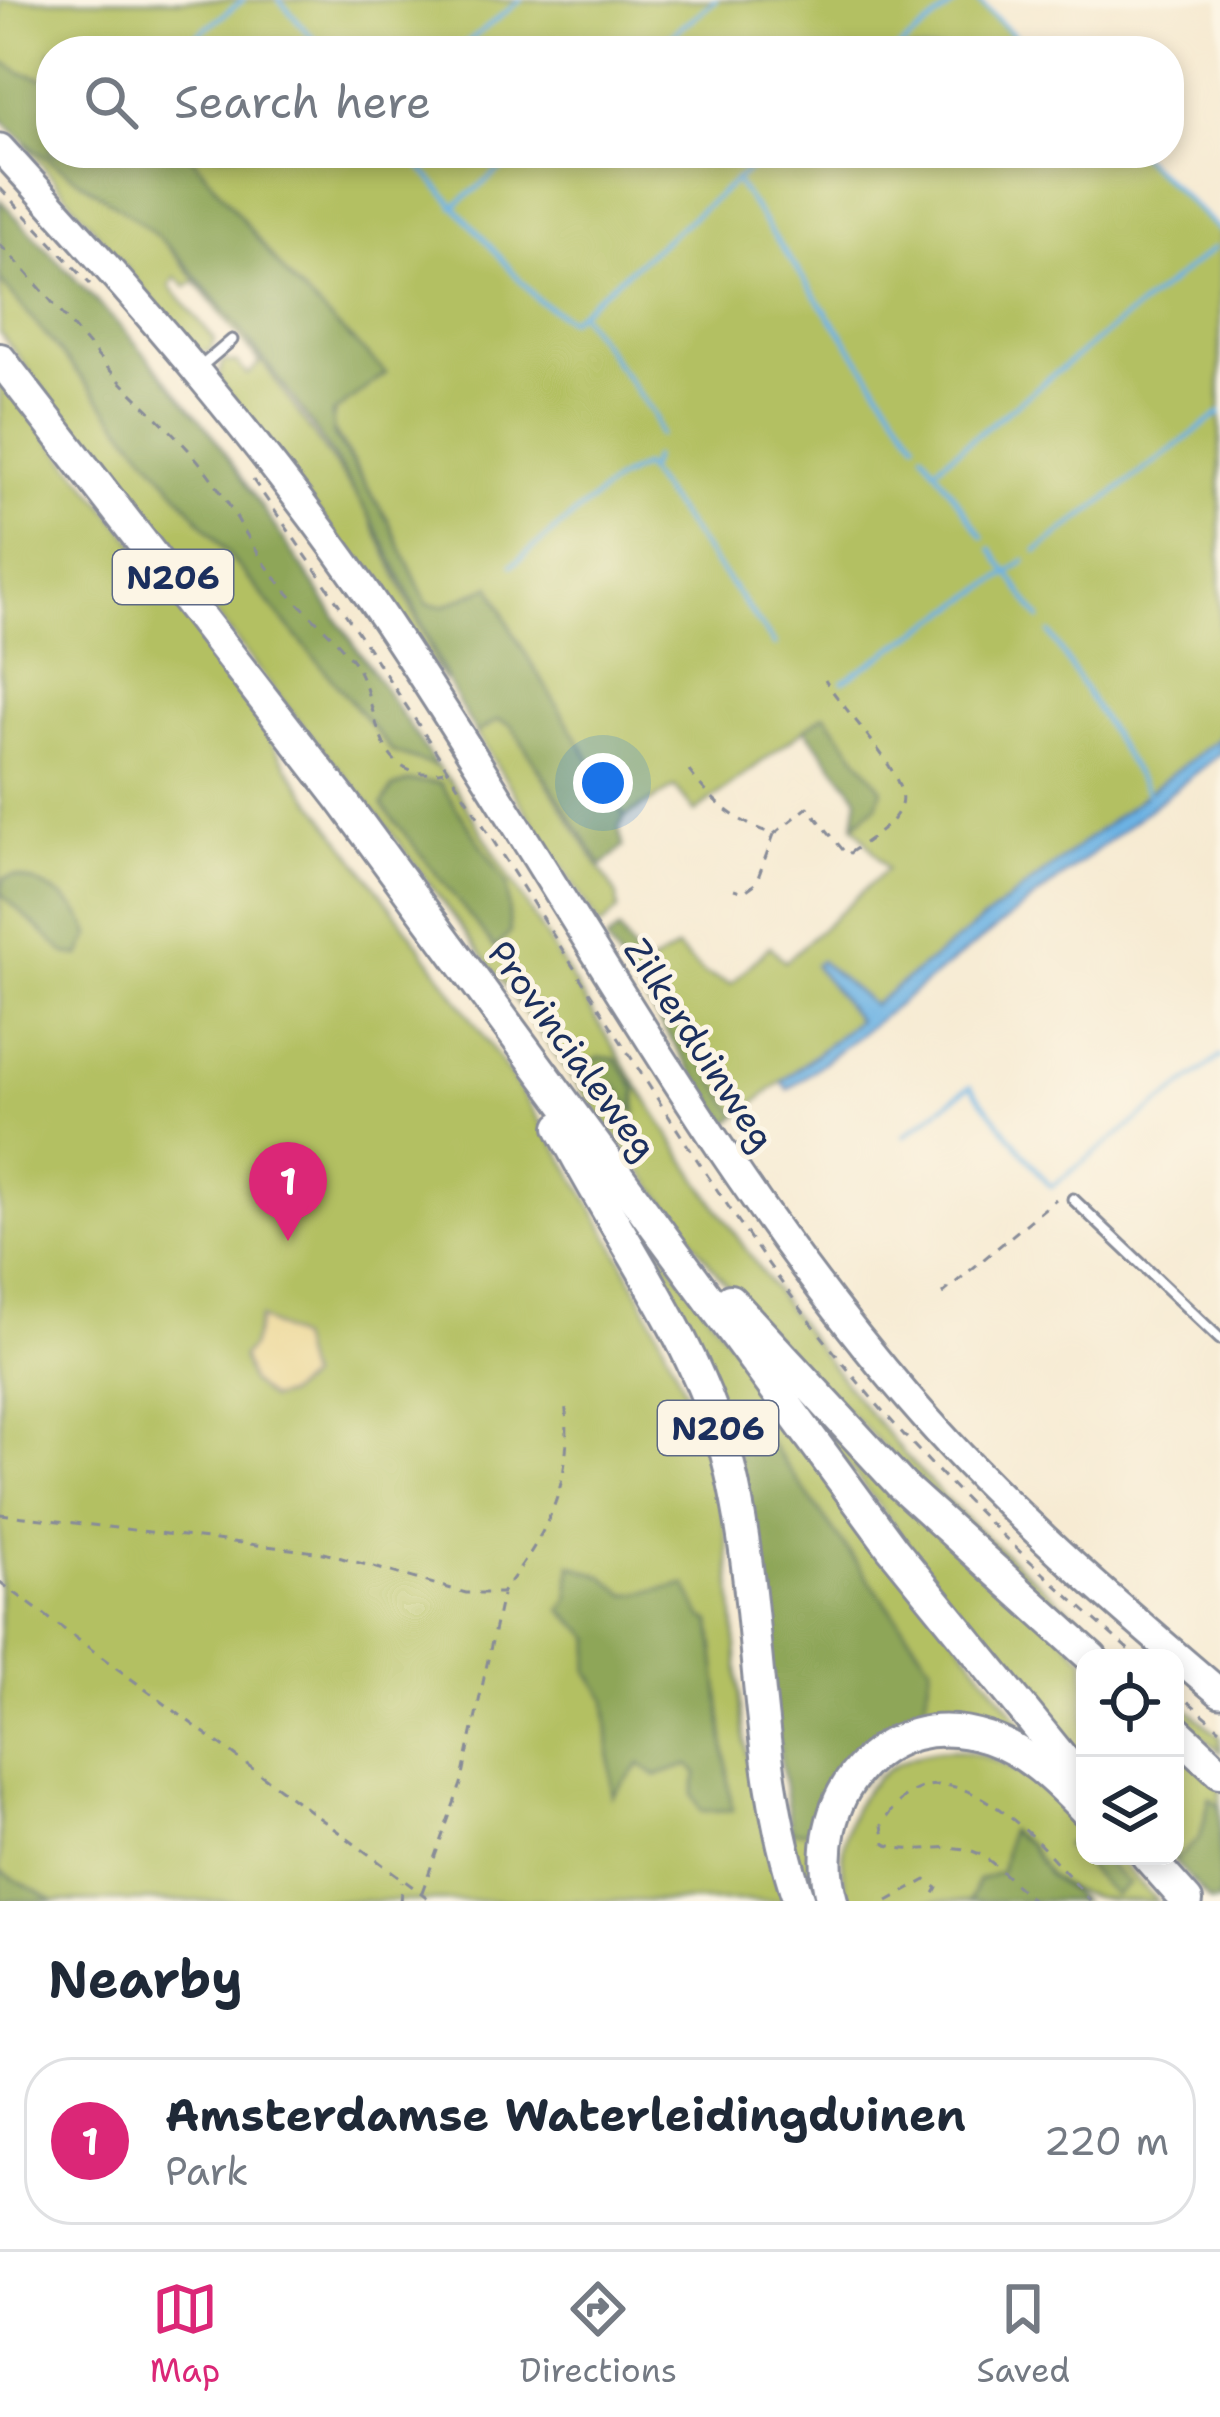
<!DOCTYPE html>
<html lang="en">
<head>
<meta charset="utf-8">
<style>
	:root { --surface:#fff; --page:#f2f2f3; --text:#1f2937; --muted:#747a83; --line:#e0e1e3; --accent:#db2777 }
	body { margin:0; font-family:"Shantell Sans",sans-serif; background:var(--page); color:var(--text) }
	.controls { position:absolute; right:36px; bottom:36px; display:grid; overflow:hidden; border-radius:24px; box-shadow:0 6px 18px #0003 }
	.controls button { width:108px; height:108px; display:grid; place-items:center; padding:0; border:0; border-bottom:3px solid var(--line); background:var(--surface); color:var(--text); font:60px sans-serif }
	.you { position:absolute; left:603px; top:783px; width:42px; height:42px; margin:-30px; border:9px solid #fff; border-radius:50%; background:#1a73e8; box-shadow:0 0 0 18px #1a73e833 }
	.badge { display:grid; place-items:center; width:78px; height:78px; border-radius:50%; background:var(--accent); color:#fff; font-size:39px; font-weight:700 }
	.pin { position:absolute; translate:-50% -99px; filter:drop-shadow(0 3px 6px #0008) }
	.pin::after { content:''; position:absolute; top:63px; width:42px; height:36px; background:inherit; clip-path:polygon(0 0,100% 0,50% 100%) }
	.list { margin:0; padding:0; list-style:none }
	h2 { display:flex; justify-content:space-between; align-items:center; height:156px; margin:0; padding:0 48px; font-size:51px }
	h2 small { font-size:39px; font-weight:400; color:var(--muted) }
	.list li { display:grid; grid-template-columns:78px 1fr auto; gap:36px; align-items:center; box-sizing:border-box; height:168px; margin:0 24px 24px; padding:0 24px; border:3px solid var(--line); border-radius:48px }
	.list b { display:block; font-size:45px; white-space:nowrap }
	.list p { margin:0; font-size:39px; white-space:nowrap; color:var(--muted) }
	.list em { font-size:39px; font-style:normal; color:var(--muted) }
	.icon { flex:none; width:66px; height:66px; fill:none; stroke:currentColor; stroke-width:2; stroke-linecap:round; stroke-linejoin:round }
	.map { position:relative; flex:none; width:1220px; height:1901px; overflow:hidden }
	.search { position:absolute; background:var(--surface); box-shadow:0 6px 18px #0003; left:36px; right:36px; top:36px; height:132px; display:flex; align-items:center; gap:30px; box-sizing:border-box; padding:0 42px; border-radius:48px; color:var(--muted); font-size:45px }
	.sheet { height:348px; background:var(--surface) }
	nav { display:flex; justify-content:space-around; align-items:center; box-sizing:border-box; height:168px; border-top:3px solid var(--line); background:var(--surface); font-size:33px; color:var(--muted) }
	nav a { display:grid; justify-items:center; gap:6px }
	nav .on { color:var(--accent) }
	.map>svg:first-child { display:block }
</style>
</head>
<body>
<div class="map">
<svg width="1220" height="1901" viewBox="0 0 1220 1901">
	<rect width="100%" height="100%" fill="#fcf5e5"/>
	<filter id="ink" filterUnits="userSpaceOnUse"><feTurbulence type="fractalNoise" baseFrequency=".00833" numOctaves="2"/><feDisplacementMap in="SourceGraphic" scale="24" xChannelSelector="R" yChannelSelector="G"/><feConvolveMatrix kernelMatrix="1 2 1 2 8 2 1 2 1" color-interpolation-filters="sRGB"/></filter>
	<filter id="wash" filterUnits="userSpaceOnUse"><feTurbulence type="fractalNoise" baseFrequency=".004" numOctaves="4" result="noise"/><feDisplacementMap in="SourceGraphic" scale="48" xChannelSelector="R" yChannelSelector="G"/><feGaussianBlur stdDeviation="2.7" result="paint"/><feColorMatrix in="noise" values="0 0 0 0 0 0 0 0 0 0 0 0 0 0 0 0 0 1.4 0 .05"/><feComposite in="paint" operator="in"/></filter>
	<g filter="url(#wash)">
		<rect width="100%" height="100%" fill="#f6ead1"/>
		<g fill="#b3c062" stroke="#677860" stroke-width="3">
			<polygon points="0,0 977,0 1030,51 134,51 123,38 106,51 51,51 51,80 22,73 0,60"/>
			<polygon points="24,143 153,230 238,327 367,511 445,682 218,379 223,361 237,363 248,375 260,363 195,281 186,287 176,277 170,286 215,340 210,352 194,351"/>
			<polygon points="189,153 1138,153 1220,231 1220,738 872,1006 820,961 815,966 859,1020 738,1116 643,968 677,948 704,974 731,984 770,946 785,962 887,869 854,825 877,805 881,789 825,714 695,812 675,787 625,817 513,633 491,586 444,606 427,604 390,524 331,425 337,406 385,374 292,282"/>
			<path d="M0,280l393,472 44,15 16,18c142,229 290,493 471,691 61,66 136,124 204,182h-15l-141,-124 -181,-178 -71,-79 -337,-456 -95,-113 -288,-375z"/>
			<path d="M0,378c68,85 140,167 204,255 35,49 61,104 97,153 149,199 305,404 397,637 37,93 34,197 44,295 6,63 24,124 48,183h-790z"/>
			<polygon points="498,720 511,725 617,896 618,910 600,927 476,733"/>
			<polygon points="580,1145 1066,1782 921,1729 931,1665 751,1418 734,1430"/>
			<polygon points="744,1327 1085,1659 1085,1763 975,1634"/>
			<polygon points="1175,1698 1220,1737 1220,1752 1175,1711"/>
			<polygon points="1175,1738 1220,1781 1220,1806 1209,1799 1200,1838 1174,1861 1169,1856 1175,1856"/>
			<path d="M951,1750c57,5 96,41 134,81v25h30l42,45c-42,0 -77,0 -109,-26 -15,-15 -20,-31 -38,-44l-9,42 -23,7 -8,21h-121c-24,-76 20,-148 102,-151z"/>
			<polygon points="816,1826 828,1901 809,1901 783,1832"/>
		</g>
		<g fill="#8ea658" stroke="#546a5b" stroke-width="3">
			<path d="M0,60l22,13 29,7v73h138l103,129 94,91 -54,41 2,21 56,89 37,80 17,2 47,-20 22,47 112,184 -6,11 4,19 -21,19 -91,-141 -13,-5 -22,13c-38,-61 -59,-127 -92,-190 -52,-99 -124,-193 -197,-277 -54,-62 -131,-90 -187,-148z"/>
			<polygon points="0,200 133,340 210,431 437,767 393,752 0,280"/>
			<polygon points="825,714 882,789 877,805 854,825 858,797 805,729"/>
			<polygon points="409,781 440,783 507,884 510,933 495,948 382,805 392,788"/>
			<path d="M14,876c34,8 65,25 76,59l-10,21 -14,-2 -65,-60 3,-16z"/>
			<polygon points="619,930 738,1116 727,1124 606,941"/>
			<polygon points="600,1057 616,1059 636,1089 636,1113 614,1084 598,1089 580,1082 572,1068"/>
			<polygon points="752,1418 931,1665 921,1729 807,1831 791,1832 734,1430"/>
			<polygon points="571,1565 603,1576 626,1595 686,1585 702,1617 711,1622 732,1810 701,1811 693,1794 697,1774 689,1765 655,1776 640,1764 612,1796 606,1699 588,1671 592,1638 561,1610 569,1599"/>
			<polygon points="1210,1798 1220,1806 1220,1901 1210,1901 1174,1861 1200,1838"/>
			<polygon points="1009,1831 1029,1845 1048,1875 1082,1901 970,1901 979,1880 1001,1872"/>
			<polygon points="1078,1836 1085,1843 1085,1856 1099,1856 1129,1884 1114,1895 1065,1845"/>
			<polygon points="0,1871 51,1899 53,1901 0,1901"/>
		</g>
		<polygon fill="#eeda9e" stroke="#84847e" stroke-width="3" points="260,1318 297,1339 307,1379 286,1395 270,1399 250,1382 242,1356 251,1347"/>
		<polygon fill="#6db3e4" stroke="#4471a1" stroke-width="3" points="1220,737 1220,754 788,1090 782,1082 858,1020 815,965 820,961 873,1005"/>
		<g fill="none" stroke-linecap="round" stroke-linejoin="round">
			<g stroke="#6db3e4" stroke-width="4.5">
				<polyline points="279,0 325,51"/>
				<polyline points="977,0 1030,51"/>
				<polyline points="177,51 243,0"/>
				<polyline points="456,51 521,0"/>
				<polyline points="651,51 716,0"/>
				<polyline points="896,51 960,0"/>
				<polyline points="408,153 538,300 569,320 769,153"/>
				<polyline points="1137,153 1220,231"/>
				<polyline points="735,180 916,441"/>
				<polyline points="453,207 522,153"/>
				<polyline points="581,315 654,415 660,435"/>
				<polyline points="923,452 983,537"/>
				<polyline points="649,468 653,457"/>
				<polyline points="935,468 1214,248"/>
				<polyline points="1037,551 1220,413"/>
				<polyline points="1025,560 1008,573 1040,619"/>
				<polyline points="512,565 617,480 643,466 775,645"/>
				<polyline points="1050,633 1150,797"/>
				<polyline points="843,681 1008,573 991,549"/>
				<polyline points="904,1136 970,1086 1051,1187 1220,1057"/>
			</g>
		</g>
	</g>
	<g filter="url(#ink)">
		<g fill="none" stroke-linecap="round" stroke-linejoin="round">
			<g stroke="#888c98" stroke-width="15">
				<g id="lane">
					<polyline points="198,369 232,340"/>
					<polyline points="1073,1199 1220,1339"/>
				</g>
			</g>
			<g stroke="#888c98" stroke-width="33">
				<path id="secondary" d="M0,148c137,150 269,301 383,469 175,260 322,545 527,783 94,109 201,200 310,293"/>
			</g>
			<g stroke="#888c98" stroke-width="36">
				<g id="primary">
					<polyline points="0,359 341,799 892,1548 1085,1786"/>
					<path d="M561,1127c58,115 139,215 169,342 34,143 21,292 69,432"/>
					<polyline points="730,1300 902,1486 1092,1658"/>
					<polyline points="1175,1730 1220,1772"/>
					<polyline points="1147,1856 1187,1901"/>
					<path d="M832,1901c-27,-99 49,-199 156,-163 39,13 69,43 97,72"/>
				</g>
			</g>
			<g stroke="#888c98" stroke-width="3" stroke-dasharray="9 9" stroke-linecap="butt">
				<polyline points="0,188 90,284"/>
				<path d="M0,245c40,40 72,82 108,123 31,35 67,63 95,99 30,38 49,85 81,121 22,25 49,46 69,73 29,39 15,127 91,110"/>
				<path d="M253,480c123,173 235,353 349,532 79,124 159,251 252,365 85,104 184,193 284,281"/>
				<path d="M689,771c24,31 47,52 85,63l-18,49 -12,9 -10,-3"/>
				<path d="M774,834l34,-27 39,48c17,-13 48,-29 54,-50 9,-30 -60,-97 -76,-125"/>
				<polyline points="942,1294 1056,1199"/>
				<path d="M0,1514l324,39 142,40h36c48,-63 72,-112 63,-192"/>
				<polyline points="0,1582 432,1901"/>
				<polyline points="1175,1690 1220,1729"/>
				<polyline points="422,1892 461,1784 502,1595"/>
				<polyline points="400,1901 402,1882"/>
				<polyline points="888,1901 926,1880 937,1888 930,1901"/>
				<path d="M1035,1901c-21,-13 -39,-42 -63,-50 -31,-10 -57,6 -87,-7l-3,-19c59,-105 165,24 208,76"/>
			</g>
			<use href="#lane" stroke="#fff" stroke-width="9"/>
			<use href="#secondary" stroke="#fff" stroke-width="27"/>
			<use href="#primary" stroke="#fff" stroke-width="30"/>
		</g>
	</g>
	<g text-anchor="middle" stroke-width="10" stroke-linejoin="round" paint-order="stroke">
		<g fill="#fcf5e5" stroke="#5e6a86" stroke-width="3">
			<rect x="113" y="550" width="120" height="54" rx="9"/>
			<rect x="658" y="1401" width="120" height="54" rx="9"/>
		</g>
		<g font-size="33" font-weight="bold" fill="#1b2f5e">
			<text x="173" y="589">N206</text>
			<text x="718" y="1440">N206</text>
		</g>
		<g font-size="36" fill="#1b2f5e" stroke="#fcf5e5">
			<text transform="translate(700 1044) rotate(57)" y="13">Zilkerduinweg</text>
			<text transform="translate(573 1050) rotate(54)" y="13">Provincialeweg</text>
		</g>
	</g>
</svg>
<div class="controls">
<button><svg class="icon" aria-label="locate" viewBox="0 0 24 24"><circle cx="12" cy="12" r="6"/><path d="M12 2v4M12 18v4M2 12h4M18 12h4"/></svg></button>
<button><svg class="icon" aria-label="layers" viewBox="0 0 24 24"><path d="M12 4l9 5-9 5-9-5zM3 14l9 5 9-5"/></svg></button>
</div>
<div class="you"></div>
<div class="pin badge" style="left:288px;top:1241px">1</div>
<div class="search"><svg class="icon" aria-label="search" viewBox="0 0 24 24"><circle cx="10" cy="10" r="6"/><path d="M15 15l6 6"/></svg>Search here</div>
</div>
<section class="sheet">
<h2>Nearby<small></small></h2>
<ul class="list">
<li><span class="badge">1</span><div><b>Amsterdamse Waterleidingduinen</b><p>Park</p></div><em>220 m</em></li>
</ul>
</section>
<nav>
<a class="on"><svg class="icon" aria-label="map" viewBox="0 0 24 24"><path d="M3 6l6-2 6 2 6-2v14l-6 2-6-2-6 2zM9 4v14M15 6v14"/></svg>Map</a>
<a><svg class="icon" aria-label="directions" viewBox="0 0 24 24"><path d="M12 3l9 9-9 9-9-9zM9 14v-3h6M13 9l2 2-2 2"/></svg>Directions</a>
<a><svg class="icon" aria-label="saved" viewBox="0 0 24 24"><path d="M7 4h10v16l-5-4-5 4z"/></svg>Saved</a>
</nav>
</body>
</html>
